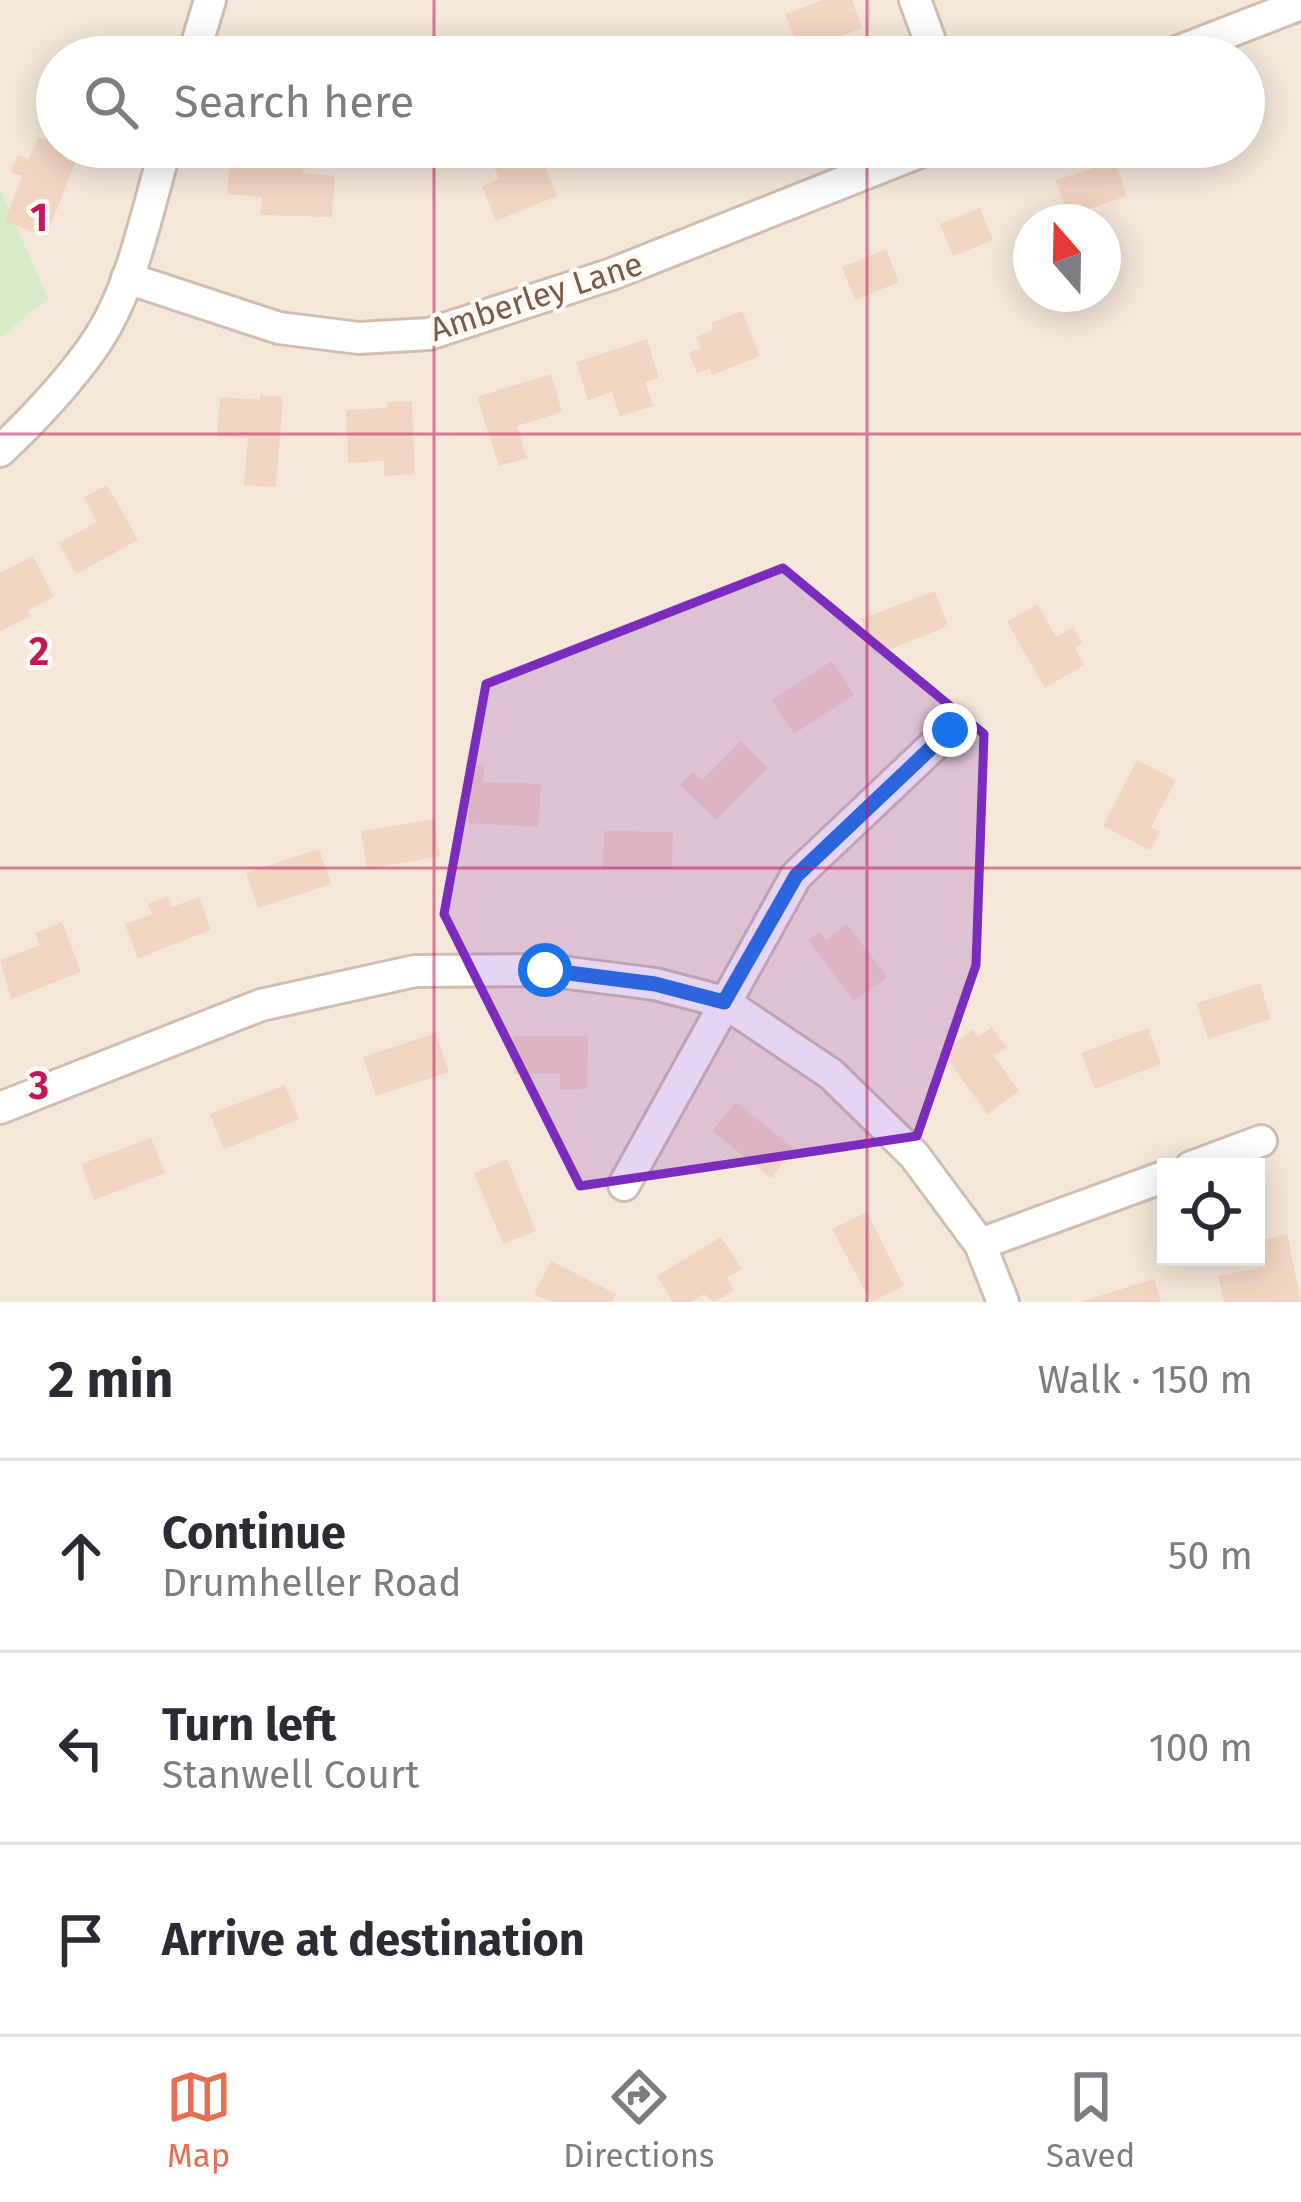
<!DOCTYPE html>
<html lang="en">
<head>
<meta charset="utf-8">
<style>
	:root { --surface:#fff; --page:#f2f2f3; --text:#2b2b33; --muted:#7c7c81; --line:#e1e1e2; --accent:#e76f51 }
	body { margin:0; font-family:"Fira Sans",sans-serif; background:var(--page); color:var(--text) }
	.controls { position:absolute; right:36px; bottom:36px; display:grid; overflow:hidden; border-radius:0px; box-shadow:0 6px 30px #0003 }
	.controls button { width:108px; height:108px; display:grid; place-items:center; padding:0; border:0; border-bottom:3px solid var(--line); background:var(--surface); color:var(--text); font:60px sans-serif }
	.compass { position:absolute; left:1013px; top:204px; width:108px; height:108px; border-radius:50%; background:var(--surface); box-shadow:0 6px 30px #0003; rotate:340deg }
	.stop { position:absolute; width:36px; height:36px; margin:-27px; border:9px solid #1a73e8; border-radius:50%; background:#fff }
	.stop.end { background:#1a73e8; border-color:#fff; box-shadow:0 3px 12px #0008 }
	.list { margin:0; padding:0; list-style:none }
	h2 { display:flex; justify-content:space-between; align-items:center; height:156px; margin:0; padding:0 48px; font-size:51px }
	h2 small { font-size:39px; font-weight:400; color:var(--muted) }
	.list li { display:grid; grid-template-columns:78px 1fr auto; gap:36px; align-items:center; box-sizing:border-box; height:192px; padding:0 48px; border-top:3px solid var(--line) }
	.list b { display:block; font-size:45px; white-space:nowrap }
	.list p { margin:0; font-size:39px; white-space:nowrap; color:var(--muted) }
	.list em { font-size:39px; font-style:normal; color:var(--muted) }
	.icon { flex:none; width:66px; height:66px; fill:none; stroke:currentColor; stroke-width:2; stroke-linecap:round; stroke-linejoin:round }
	.map { position:relative; flex:none; width:1301px; height:1302px; overflow:hidden }
	.search { position:absolute; background:var(--surface); box-shadow:0 6px 30px #0003; left:36px; right:36px; top:36px; height:132px; display:flex; align-items:center; gap:30px; box-sizing:border-box; padding:0 42px; border-radius:66px; color:var(--muted); font-size:45px }
	.sheet { height:732px; background:var(--surface) }
	nav { display:flex; justify-content:space-around; align-items:center; box-sizing:border-box; height:168px; border-top:3px solid var(--line); background:var(--surface); font-size:33px; color:var(--muted) }
	nav a { display:grid; justify-items:center; gap:6px }
	nav .on { color:var(--accent) }
	.map>svg:first-child { display:block }
</style>
</head>
<body>
<div class="map">
<svg width="1301" height="1302" viewBox="0 0 1301 1302">
	<rect width="100%" height="100%" fill="#fdf6ec"/>
	<path fill="#f5e8da" fill-rule="evenodd" d="M0,0h1301v1302h-1301zM57,57h1187v90h-1187zM1031,222h72v72h-72zM1166,1167h90v90h-90z"/>
	<polygon fill="#d8ecc9" points="0,189 48,298 0,338"/>
	<g fill="#f3d5c3">
		<polygon points="823,0 852,0 862,28 800,52 785,14"/>
		<polygon points="760,41 766,57 715,57 715,56"/>
		<polygon points="38,137 79,153 46,237 5,221 22,176 11,172 18,155 29,159"/>
		<polygon points="486,147 517,147 521,156 538,149 557,196 496,221 482,186 499,179"/>
		<polygon points="277,151 305,153 303,173 335,176 332,217 260,215 262,197 227,194 230,163 276,167"/>
		<polygon points="1115,161 1127,196 1068,216 1056,180"/>
		<polygon points="980,208 993,240 953,256 940,224"/>
		<polygon points="886,249 899,282 855,300 842,267"/>
		<polygon points="742,311 760,356 712,375 710,368 697,373 689,353 701,348 696,337 713,330 711,323"/>
		<polygon points="647,339 659,378 645,382 653,406 620,416 612,392 588,400 576,362"/>
		<polygon points="551,374 562,412 517,426 527,458 499,466 477,397"/>
		<polygon points="260,395 283,397 276,487 244,485 248,438 217,436 220,397 260,400"/>
		<polygon points="412,401 415,474 384,476 384,461 348,463 346,410 387,408 387,402"/>
		<polygon points="107,485 138,540 76,574 59,543 97,522 84,497"/>
		<polygon points="33,556 54,597 28,610 31,616 0,631 0,573"/>
		<polygon points="935,591 948,626 875,655 861,619"/>
		<polygon points="1037,604 1056,637 1073,627 1083,643 1075,648 1084,665 1045,688 1007,622"/>
		<polygon points="832,661 854,695 794,734 772,700"/>
		<polygon points="741,741 768,768 716,820 680,785 693,772 702,780"/>
		<polygon points="1137,760 1176,780 1151,827 1160,832 1150,850 1103,826"/>
		<polygon points="471,765 484,765 483,782 541,784 538,827 468,823"/>
		<polygon points="434,819 440,856 367,869 361,831"/>
		<polygon points="604,831 673,832 672,869 603,869"/>
		<polygon points="319,849 331,884 258,908 246,873"/>
		<polygon points="168,896 172,907 199,897 211,930 138,958 125,924 152,914 148,904"/>
		<polygon points="62,922 81,972 11,999 0,960 40,945 35,933"/>
		<polygon points="847,924 887,977 854,1001 808,940 820,932 826,940"/>
		<polygon points="1260,983 1271,1019 1208,1039 1197,1003"/>
		<polygon points="992,1027 1007,1047 994,1056 1019,1091 987,1114 942,1052 973,1030 978,1037"/>
		<polygon points="1148,1028 1161,1064 1095,1089 1081,1053"/>
		<polygon points="436,1033 449,1072 376,1096 363,1057"/>
		<polygon points="514,1036 588,1036 587,1089 560,1090 560,1074 514,1074"/>
		<polygon points="285,1085 299,1119 224,1149 210,1114"/>
		<polygon points="736,1102 794,1149 771,1178 712,1131"/>
		<polygon points="151,1138 165,1173 94,1200 81,1164"/>
		<polygon points="507,1159 536,1231 503,1244 474,1173"/>
		<polygon points="867,1212 904,1286 871,1302 832,1229"/>
		<polygon points="1287,1234 1301,1302 1224,1302 1218,1276 1258,1268 1256,1242"/>
		<polygon points="721,1237 742,1269 727,1278 734,1290 714,1302 704,1294 692,1302 673,1302 657,1276"/>
		<polygon points="551,1261 616,1294 611,1302 551,1302 534,1294"/>
		<polygon points="1154,1279 1161,1302 1083,1302 1083,1301"/>
	</g>
	<g fill="none" stroke-linecap="round" stroke-linejoin="round">
		<g stroke="#d1beb0" stroke-width="36">
			<g id="minor">
				<polyline points="915,0 936,57"/>
				<polyline points="193,57 210,0"/>
				<polyline points="1164,57 1301,4"/>
				<polyline points="127,278 279,328 359,338 429,334 612,274 932,147"/>
				<path d="M0,451c33,-31 66,-66 93,-104 40,-57 53,-134 73,-200"/>
				<polyline points="0,1108 261,1005 415,971 545,970 655,984 724,1002 831,1074 914,1155 980,1244 1003,1302"/>
				<polyline points="1191,1167 1261,1141"/>
				<polyline points="624,1185 796,876 950,730"/>
				<polyline points="980,1244 1166,1176"/>
			</g>
		</g>
		<use href="#minor" stroke="#fff" stroke-width="30"/>
	</g>
	<g fill="none" stroke-linecap="round" stroke-linejoin="round">
		<polyline stroke="#1a73e8" stroke-width="15" points="545,970 655,984 724,1002 796,876 950,730"/>
	</g>
	<path fill="#7b2cbf" fill-opacity="0.2" stroke="#7b2cbf" stroke-width="9" stroke-linejoin="round" d="M783,568l201,166 -8,231 -59,171 -337,50 -136,-272 42,-230z"/>
	<path fill="none" stroke="#c2185b" stroke-width="3" stroke-opacity="0.55" d="M434,0v57M867,0v57M434,147v1155M867,147v1155M0,434h1301M0,868h1301"/>
	<g text-anchor="middle" stroke-width="9" stroke-linejoin="round" paint-order="stroke">
		<g font-size="33" fill="#7a5c4d" stroke="#fffaf3">
			<text transform="translate(536 296) rotate(-18)" y="12">Amberley Lane</text>
		</g>
	</g>
	<g font-size="39" text-anchor="middle" font-weight="bold" fill="#c2185b" stroke="#fffaf3" stroke-width="9" stroke-linejoin="round" paint-order="stroke">
		<text x="39" y="231">1</text>
		<text x="39" y="665">2</text>
		<text x="39" y="1099">3</text>
	</g>
</svg>
<div class="controls">
<button><svg class="icon" aria-label="locate" viewBox="0 0 24 24"><circle cx="12" cy="12" r="6"/><path d="M12 2v4M12 18v4M2 12h4M18 12h4"/></svg></button>
</div>
<svg class="compass" viewBox="-18 -18 36 36"><path d="M0-13l5 13h-10z" fill="#e53935"/><path d="M0 13l5-13h-10z" fill="#7c7c81"/></svg>
<div class="stop" style="left:545px;top:970px"></div>
<div class="stop end" style="left:950px;top:730px"></div>
<div class="search"><svg class="icon" aria-label="search" viewBox="0 0 24 24"><circle cx="10" cy="10" r="6"/><path d="M15 15l6 6"/></svg>Search here</div>
</div>
<section class="sheet">
<h2>2 min<small>Walk · 150 m</small></h2>
<ul class="list">
<li><svg class="icon" aria-label="ahead" viewBox="0 0 24 24"><path d="M12 20V5M6 11l6-6 6 6"/></svg><div><b>Continue</b><p>Drumheller Road</p></div><em>50 m</em></li>
<li><svg class="icon" aria-label="left" viewBox="0 0 24 24"><path d="M17 20v-9H6M10 6l-5 5 5 5"/></svg><div><b>Turn left</b><p>Stanwell Court</p></div><em>100 m</em></li>
<li><svg class="icon" aria-label="arrive" viewBox="0 0 24 24"><path d="M6 21V4h12l-3 4 3 4H6"/></svg><div><b>Arrive at destination</b></div></li>
</ul>
</section>
<nav>
<a class="on"><svg class="icon" aria-label="map" viewBox="0 0 24 24"><path d="M3 6l6-2 6 2 6-2v14l-6 2-6-2-6 2zM9 4v14M15 6v14"/></svg>Map</a>
<a><svg class="icon" aria-label="directions" viewBox="0 0 24 24"><path d="M12 3l9 9-9 9-9-9zM9 14v-3h6M13 9l2 2-2 2"/></svg>Directions</a>
<a><svg class="icon" aria-label="saved" viewBox="0 0 24 24"><path d="M7 4h10v16l-5-4-5 4z"/></svg>Saved</a>
</nav>
</body>
</html>
